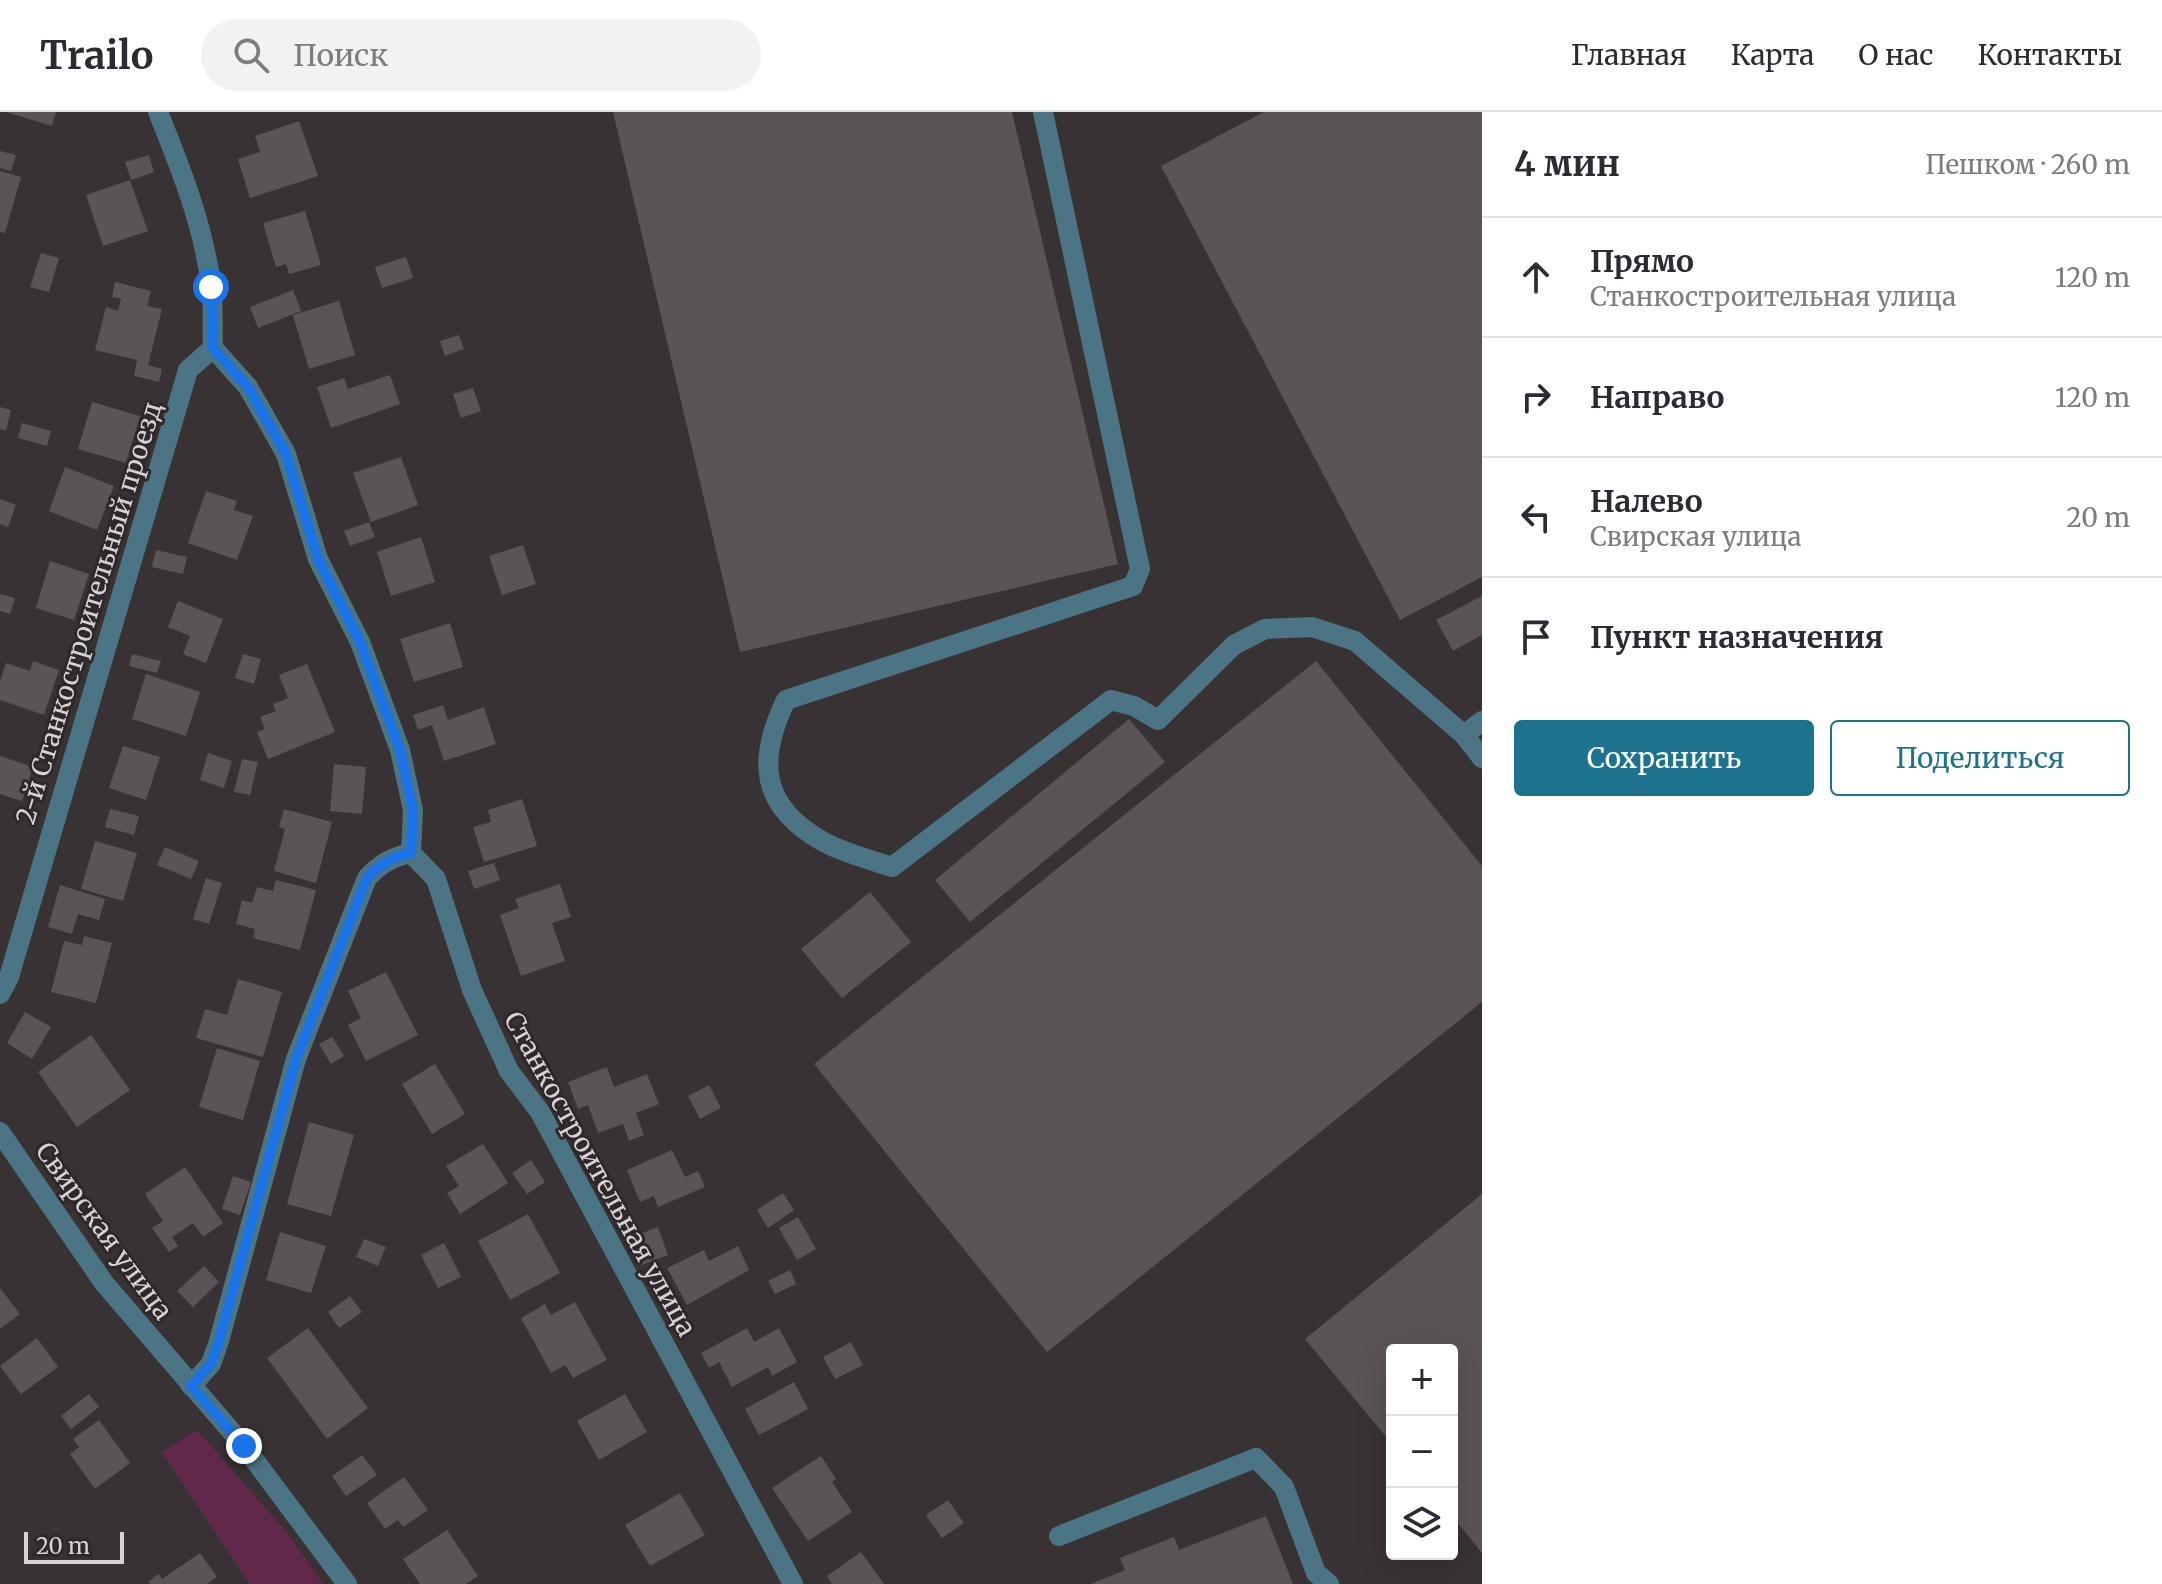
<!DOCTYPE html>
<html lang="ru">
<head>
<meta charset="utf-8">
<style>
	:root { --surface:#fff; --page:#f2f2f3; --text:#2b2b33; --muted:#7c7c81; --line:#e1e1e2; --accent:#1d738d }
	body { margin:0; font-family:Merriweather,serif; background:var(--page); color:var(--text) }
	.controls { position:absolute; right:24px; bottom:24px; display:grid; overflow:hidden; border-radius:8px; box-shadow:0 8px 32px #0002 }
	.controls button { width:72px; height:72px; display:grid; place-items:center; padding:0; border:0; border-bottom:2px solid var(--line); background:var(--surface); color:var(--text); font:40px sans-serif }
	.scale { position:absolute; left:24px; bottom:20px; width:100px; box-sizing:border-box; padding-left:8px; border:4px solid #d7d2d5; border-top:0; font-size:22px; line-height:28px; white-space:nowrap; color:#d7d2d5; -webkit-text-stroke:6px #2f282b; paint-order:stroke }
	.stop { position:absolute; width:24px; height:24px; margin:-18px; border:6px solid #1a73e8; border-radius:50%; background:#fff }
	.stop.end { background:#1a73e8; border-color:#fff; box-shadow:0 2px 8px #0008 }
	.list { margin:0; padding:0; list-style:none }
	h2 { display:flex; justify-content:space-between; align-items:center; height:104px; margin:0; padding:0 32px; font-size:34px }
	h2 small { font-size:26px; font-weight:400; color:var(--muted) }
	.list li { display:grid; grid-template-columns:52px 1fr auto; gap:24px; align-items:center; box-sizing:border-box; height:120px; padding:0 32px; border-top:2px solid var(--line) }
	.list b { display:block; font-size:30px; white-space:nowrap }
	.list p { margin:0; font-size:26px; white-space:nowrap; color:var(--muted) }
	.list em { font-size:26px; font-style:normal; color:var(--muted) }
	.actions { display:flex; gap:16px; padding:24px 32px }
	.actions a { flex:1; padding:18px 0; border:2px solid var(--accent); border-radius:8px; text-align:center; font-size:28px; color:var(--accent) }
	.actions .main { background:var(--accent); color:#fff }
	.icon { flex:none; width:44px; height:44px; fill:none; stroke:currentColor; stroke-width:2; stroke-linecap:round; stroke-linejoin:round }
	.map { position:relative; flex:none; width:1482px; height:1472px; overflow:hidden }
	header { display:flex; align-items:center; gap:48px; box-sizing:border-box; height:112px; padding:0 40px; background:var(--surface); border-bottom:2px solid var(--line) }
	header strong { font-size:38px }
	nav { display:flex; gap:44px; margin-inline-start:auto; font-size:28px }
	.search { width:560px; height:72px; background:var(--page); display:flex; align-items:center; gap:20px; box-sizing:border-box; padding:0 28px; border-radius:44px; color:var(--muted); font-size:30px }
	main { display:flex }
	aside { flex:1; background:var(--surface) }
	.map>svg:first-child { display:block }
</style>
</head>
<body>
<header>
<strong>Trailo</strong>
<div class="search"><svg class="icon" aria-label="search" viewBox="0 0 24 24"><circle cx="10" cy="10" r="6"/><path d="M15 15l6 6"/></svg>Поиск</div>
<nav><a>Главная</a><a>Карта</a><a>О нас</a><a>Контакты</a></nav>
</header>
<main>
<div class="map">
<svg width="1482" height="1472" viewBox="0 0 1482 1472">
	<rect width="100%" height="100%" fill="#393235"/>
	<polygon fill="#61284b" points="197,1318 290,1424 323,1472 250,1472 162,1340"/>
	<g fill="#5a5357">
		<polygon points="6,0 56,0 52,14"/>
		<polygon points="613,0 1012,0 1118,452 740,540"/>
		<polygon points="1264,0 1482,0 1482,465 1400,508 1161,54"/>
		<polygon points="299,9 318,64 250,86 238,47 260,40 255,24"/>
		<polygon points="0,39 16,43 11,59 0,56"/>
		<polygon points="149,43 154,60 131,68 125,50"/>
		<polygon points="0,59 21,65 5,121 0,120"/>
		<polygon points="130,68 148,119 103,134 86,83"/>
		<polygon points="305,99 321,153 289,162 286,152 276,155 263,111"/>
		<polygon points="41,141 59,146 49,180 30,175"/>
		<polygon points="406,145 413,166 382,176 375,155"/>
		<polygon points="115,170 151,179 147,194 162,197 148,253 162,257 159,270 134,264 137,248 95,238 106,195 118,199 121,187 112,185"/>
		<polygon points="293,178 301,199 258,216 250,195"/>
		<polygon points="339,189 355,243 309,257 293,203"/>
		<polygon points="459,223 464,237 445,244 440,229"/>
		<polygon points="390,263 400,292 331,316 317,275 344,266 348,277"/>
		<polygon points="473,276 481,299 461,306 453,282"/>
		<polygon points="92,290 140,304 126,351 78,337"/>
		<polygon points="0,295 11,298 6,319 0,317"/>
		<polygon points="22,311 51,319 47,334 18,326"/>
		<polygon points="401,345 418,393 371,410 353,361"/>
		<polygon points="65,355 114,374 97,418 49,399"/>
		<polygon points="206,379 237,389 234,398 253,404 237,448 188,431"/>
		<polygon points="0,387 16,393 8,415 0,412"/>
		<polygon points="369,410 375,425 350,434 344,419"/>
		<polygon points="421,425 435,470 391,484 377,440"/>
		<polygon points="523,433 536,472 502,483 489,444"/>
		<polygon points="156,438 187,445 183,462 152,455"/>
		<polygon points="50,449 89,462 74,508 36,496"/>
		<polygon points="0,482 15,486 10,502 0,499"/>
		<polygon points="1482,484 1482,523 1453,539 1436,508"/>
		<polygon points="178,489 223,507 206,551 183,542 190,524 168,515"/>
		<polygon points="450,511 463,555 414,570 400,527"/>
		<polygon points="132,542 161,549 157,561 129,554"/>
		<polygon points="243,542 261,547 254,572 235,566"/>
		<polygon points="33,549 59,558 44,603 0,588 0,569 6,551 30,559"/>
		<polygon points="1316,549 1482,754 1482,890 1047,1240 814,952"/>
		<polygon points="307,552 335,620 268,647 257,620 265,617 260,605 276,599 273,592 288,586 279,563"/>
		<polygon points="146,562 200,580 186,624 132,607"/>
		<polygon points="443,593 448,608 484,595 496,632 444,649 432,613 418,618 413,603"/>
		<polygon points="1129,607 1165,650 970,810 935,768"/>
		<polygon points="123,634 160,645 146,688 109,676"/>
		<polygon points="208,641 232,649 224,676 200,668"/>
		<polygon points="0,644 33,655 22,689 0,682"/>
		<polygon points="242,647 258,650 250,683 234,680"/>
		<polygon points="334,652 366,655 362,702 330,699"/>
		<polygon points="522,687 537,734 484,750 473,715 491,710 488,698"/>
		<polygon points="110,697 139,704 134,723 105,715"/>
		<polygon points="284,697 332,710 316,771 274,759 285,717 279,715"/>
		<polygon points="95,729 137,741 123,789 81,777"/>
		<polygon points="165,735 199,749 191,767 157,753"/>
		<polygon points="494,751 500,768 474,777 468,759"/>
		<polygon points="206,766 222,771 209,812 193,807"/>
		<polygon points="276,768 316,778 300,838 253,826 255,817 236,812 242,788 252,791 257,775 273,779"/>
		<polygon points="560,772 571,805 552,811 565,849 521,864 500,803 519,796 515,787"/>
		<polygon points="60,773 105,787 99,808 78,802 72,822 48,815"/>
		<polygon points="870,780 911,830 842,886 801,837"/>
		<polygon points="84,824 112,831 96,891 51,880 64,829 82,833"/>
		<polygon points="386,860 418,923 366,949 348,913 361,906 348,879"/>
		<polygon points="238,867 282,880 263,945 196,926 205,897 227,903"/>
		<polygon points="25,900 51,915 32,947 7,931"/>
		<polygon points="91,923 130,978 77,1015 38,960"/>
		<polygon points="332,925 344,944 331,952 319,932"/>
		<polygon points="217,936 260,949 243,1008 199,995"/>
		<polygon points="435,952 465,1002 432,1022 402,972"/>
		<polygon points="607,955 614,975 647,962 659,992 636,1001 644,1023 629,1029 623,1012 598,1021 588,993 578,997 568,970"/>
		<polygon points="709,973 721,996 700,1007 688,984"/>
		<polygon points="309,1010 354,1023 331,1104 287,1092"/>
		<polygon points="483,1032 508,1071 460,1102 447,1081 459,1074 446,1054"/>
		<polygon points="672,1038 685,1065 698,1059 705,1075 658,1095 654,1084 640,1090 627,1058"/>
		<polygon points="531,1048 545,1070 527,1082 512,1061"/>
		<polygon points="185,1055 223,1111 203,1125 193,1111 172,1125 178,1134 169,1140 152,1116 163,1109 145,1082"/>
		<polygon points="233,1064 251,1070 240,1103 222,1097"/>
		<polygon points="783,1081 794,1098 768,1116 757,1098"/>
		<polygon points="1482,1082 1482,1441 1452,1404 1452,1238 1392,1238 1392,1332 1305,1227"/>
		<polygon points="528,1102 560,1161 510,1188 478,1129"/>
		<polygon points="798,1105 816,1137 797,1148 779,1116"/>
		<polygon points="658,1115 668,1143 639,1154 629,1126"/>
		<polygon points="280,1120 326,1134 311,1181 266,1168"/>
		<polygon points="364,1127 386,1135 378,1154 356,1145"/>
		<polygon points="444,1131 461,1165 438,1176 421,1143"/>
		<polygon points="738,1134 749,1158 687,1193 667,1156 704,1138 709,1149"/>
		<polygon points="204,1154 219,1170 193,1195 177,1179"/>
		<polygon points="790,1158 796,1172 775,1182 768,1169"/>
		<polygon points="0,1176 20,1202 0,1217"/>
		<polygon points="350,1184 362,1200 339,1216 328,1200"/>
		<polygon points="575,1190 607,1248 573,1266 565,1253 551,1261 521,1206 545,1192 551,1203"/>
		<polygon points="308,1216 368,1296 327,1327 267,1246"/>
		<polygon points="747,1216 754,1230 779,1216 797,1250 772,1264 768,1255 732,1275 719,1250 709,1256 701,1241"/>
		<polygon points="37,1226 58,1255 21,1282 0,1254"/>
		<polygon points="851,1230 863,1253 835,1267 823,1245"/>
		<polygon points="794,1270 808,1297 759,1323 745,1297"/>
		<polygon points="89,1282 99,1295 71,1317 61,1304"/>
		<polygon points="625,1282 647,1320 599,1348 577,1309"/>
		<polygon points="99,1308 130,1351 95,1377 70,1342 79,1335 73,1327"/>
		<polygon points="362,1343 377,1363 346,1384 332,1364"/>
		<polygon points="821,1344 836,1367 832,1370 852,1400 808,1429 772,1376"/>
		<polygon points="404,1365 428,1398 403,1415 398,1408 385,1417 367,1391"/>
		<polygon points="680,1381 705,1423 650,1454 625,1413"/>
		<polygon points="948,1388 964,1411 942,1426 926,1403"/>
		<polygon points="1266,1404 1293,1472 1091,1472 1125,1458 1120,1446 1174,1425 1179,1438"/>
		<polygon points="447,1418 478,1464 466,1472 420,1472 403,1447"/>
		<polygon points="861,1440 884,1472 832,1472 827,1464"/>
		<polygon points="200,1441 217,1465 207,1472 150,1472 148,1470 159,1462 162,1467"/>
	</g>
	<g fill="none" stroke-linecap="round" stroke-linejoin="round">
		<g stroke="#4b7584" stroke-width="20">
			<path d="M158,0c23,57 45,112 53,173 3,21 1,43 2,63l35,39 38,67 32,105 42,83 40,108 13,60 -2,43 25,26 36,111 37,81 31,41 253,472"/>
			<path d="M1043,0l97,457 -7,17 -347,114c-29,60 -26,106 36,141 21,12 47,18 70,26l219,-167 23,6 24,14 76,-75 31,-16 47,-2 43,14 109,94 18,23"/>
			<polyline points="1464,623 1482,609"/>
			<polyline points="0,882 9,865 188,258 213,236"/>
			<polyline points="0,1020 104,1171 244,1334 347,1472"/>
			<path d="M191,1274l20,-22 8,-23 77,-282 71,-181c13,-14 25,-21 44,-25"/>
			<polyline points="1059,1424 1256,1346 1284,1375 1316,1461 1329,1472"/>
		</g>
	</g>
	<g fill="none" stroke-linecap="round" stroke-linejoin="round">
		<path stroke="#1a73e8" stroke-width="10" d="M211,175l2,61 35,39 38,67 32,105 42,83 40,108 13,60 -2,43c-19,4 -31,11 -44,25l-71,181 -77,282 -8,23 -20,22 53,60"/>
	</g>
	<g text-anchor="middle" stroke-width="6" stroke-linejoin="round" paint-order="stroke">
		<g font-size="26" fill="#d7d2d5" stroke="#2f282b">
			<text transform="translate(89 501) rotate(-73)" y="9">2-й Станкостроительный проезд</text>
			<text transform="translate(600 1062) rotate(61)" y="9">Станкостроительная улица</text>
			<text transform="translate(104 1119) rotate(54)" y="9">Свирская улица</text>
		</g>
	</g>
</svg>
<div class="controls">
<button>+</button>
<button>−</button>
<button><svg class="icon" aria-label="layers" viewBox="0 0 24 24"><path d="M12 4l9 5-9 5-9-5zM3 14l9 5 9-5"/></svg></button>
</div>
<div class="scale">20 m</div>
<div class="stop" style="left:211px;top:175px"></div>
<div class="stop end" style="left:244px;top:1334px"></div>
</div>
<aside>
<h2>4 мин<small>Пешком · 260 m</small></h2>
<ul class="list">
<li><svg class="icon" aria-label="ahead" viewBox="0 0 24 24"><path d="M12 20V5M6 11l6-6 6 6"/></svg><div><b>Прямо</b><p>Станкостроительная улица</p></div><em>120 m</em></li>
<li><svg class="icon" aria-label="right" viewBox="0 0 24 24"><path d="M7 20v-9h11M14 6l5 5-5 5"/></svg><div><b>Направо</b></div><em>120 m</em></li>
<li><svg class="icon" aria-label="left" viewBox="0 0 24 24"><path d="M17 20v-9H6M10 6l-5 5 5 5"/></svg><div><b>Налево</b><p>Свирская улица</p></div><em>20 m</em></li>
<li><svg class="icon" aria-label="arrive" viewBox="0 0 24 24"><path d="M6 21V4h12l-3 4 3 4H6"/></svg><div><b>Пункт назначения</b></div></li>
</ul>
<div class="actions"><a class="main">Сохранить</a><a>Поделиться</a></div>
</aside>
</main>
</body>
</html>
